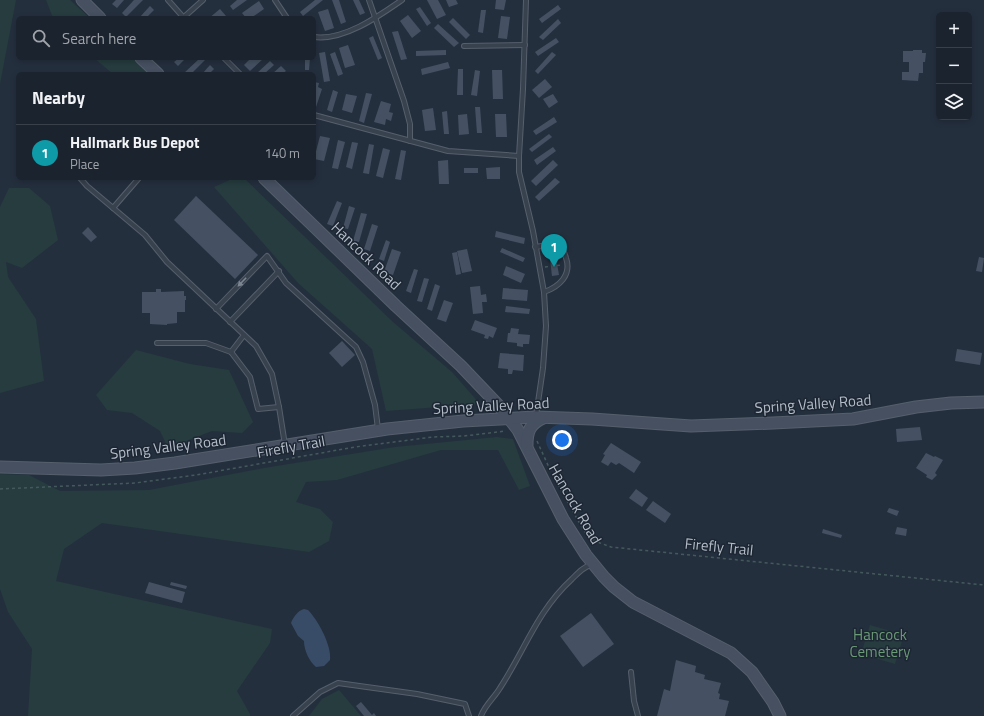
<!DOCTYPE html>
<html lang="en">
<head>
<meta charset="utf-8">
<style>
	:root { --surface:#1b232e; --page:#282f3a; --text:#f1f3f6; --muted:#a0a4aa; --line:#39404a; --accent:#8c9099 }
	body { margin:0; font-family:"Titillium Web",sans-serif; background:var(--page); color:var(--text) }
	.controls { position:absolute; right:12px; top:12px; display:grid; overflow:hidden; border-radius:6px; box-shadow:0 2px 6px #0003 }
	.controls button { width:36px; height:36px; display:grid; place-items:center; padding:0; border:0; border-bottom:1px solid var(--line); background:var(--surface); color:var(--text); font:20px sans-serif }
	.you { position:absolute; left:562px; top:440px; width:14px; height:14px; margin:-10px; border:3px solid #fff; border-radius:50%; background:#1a73e8; box-shadow:0 0 0 6px #1a73e833 }
	.badge { display:grid; place-items:center; width:26px; height:26px; border-radius:50%; background:var(--accent); color:#fff; font-size:13px; font-weight:700 }
	.pin { position:absolute; translate:-50% -33px; filter:drop-shadow(0 1px 2px #0008) }
	.pin::after { content:''; position:absolute; top:21px; width:14px; height:12px; background:inherit; clip-path:polygon(0 0,100% 0,50% 100%) }
	.list { margin:0; padding:0; list-style:none }
	h2 { display:flex; justify-content:space-between; align-items:center; height:52px; margin:0; padding:0 16px; font-size:17px }
	h2 small { font-size:13px; font-weight:400; color:var(--muted) }
	.list li { display:grid; grid-template-columns:26px 1fr auto; gap:12px; align-items:center; box-sizing:border-box; height:56px; padding:0 16px; border-top:1px solid var(--line) }
	.list b { display:block; font-size:15px; white-space:nowrap }
	.list p { margin:0; font-size:13px; white-space:nowrap; color:var(--muted) }
	.list em { font-size:13px; font-style:normal; color:var(--muted) }
	.icon { flex:none; width:22px; height:22px; fill:none; stroke:currentColor; stroke-width:2; stroke-linecap:round; stroke-linejoin:round }
	.map { position:relative; flex:none; width:984px; height:716px; overflow:hidden }
	.search { position:absolute; background:var(--surface); box-shadow:0 2px 6px #0003; left:16px; top:16px; width:300px; height:44px; display:flex; align-items:center; gap:10px; box-sizing:border-box; padding:0 14px; border-radius:6px; color:var(--muted); font-size:15px }
	.panel { position:absolute; background:var(--surface); box-shadow:0 2px 6px #0003; left:16px; top:72px; width:300px; height:108px; border-radius:6px }
	.map>svg:first-child { display:block }
</style>
</head>
<body>
<div class="map">
<svg width="984" height="716" viewBox="0 0 984 716">
	<rect width="100%" height="100%" fill="#242f3e"/>
	<g fill="#263c3f">
		<polygon points="0,0 16,0 0,84"/>
		<polygon points="46,0 70,0 90,18 53,18"/>
		<polygon points="94,58 133,58 150,74 113,74"/>
		<polygon points="234,178 244,178 393,322 452,372 480,404 386,411 372,349 298,283 214,187"/>
		<polygon points="9,188 29,188 50,206 58,240 22,268 6,262 8,277 36,319 44,381 0,393 0,396 0,207"/>
		<polygon points="136,350 190,364 229,370 253,422 242,433 212,431 168,448 160,431 132,413 107,410 96,395"/>
		<polygon points="497,437 513,439 530,486 519,490 498,450 441,450 337,480 306,482 296,502 320,509 333,522 329,541 309,552 102,523 64,549 56,581 272,629 270,643 237,691 250,714 250,716 28,716 32,649 8,612 0,589 0,474 29,475 60,491 149,490 264,468 395,447"/>
		<polygon points="870,625 904,635 895,664 861,654"/>
		<polygon points="339,690 361,716 309,716 322,699"/>
	</g>
	<path fill="#394c67" d="M304,609l4,1c10,10 24,36 22,50l-6,6 -8,1c-7,-6 -12,-17 -12,-26l-6,-5 -7,-13c2,-5 6,-12 13,-14z"/>
	<g fill="#455162">
		<polygon points="116,0 124,0 117,8 112,4"/>
		<polygon points="134,0 143,0 126,17 122,13"/>
		<polygon points="237,0 247,0 233,10 230,6"/>
		<polygon points="315,0 323,0 303,16 300,12"/>
		<polygon points="332,0 339,0 346,22 341,24"/>
		<polygon points="353,0 359,0 365,13 360,15"/>
		<polygon points="427,0 438,0 446,15 437,19"/>
		<polygon points="446,0 456,0 458,4 449,7"/>
		<polygon points="496,0 506,0 504,10 495,9"/>
		<polygon points="259,1 264,9 251,18 246,18 242,13"/>
		<polygon points="558,5 561,9 542,23 539,19"/>
		<polygon points="150,6 154,10 146,18 139,18"/>
		<polygon points="420,7 431,23 427,26 416,9"/>
		<polygon points="220,9 226,16 224,18 209,18"/>
		<polygon points="328,9 334,28 325,31 318,12"/>
		<polygon points="481,10 486,10 483,33 478,32"/>
		<polygon points="408,15 421,31 412,38 400,21"/>
		<polygon points="501,16 510,17 507,39 498,38"/>
		<polygon points="453,18 470,35 466,39 449,22"/>
		<polygon points="558,19 561,23 543,40 539,37"/>
		<polygon points="438,24 459,43 454,47 434,28"/>
		<polygon points="398,31 407,59 401,60 392,32"/>
		<polygon points="373,36 382,58 378,60 369,38"/>
		<polygon points="556,38 559,42 538,56 535,52"/>
		<polygon points="348,45 355,65 345,68 339,48"/>
		<polygon points="446,50 446,55 416,56 416,51"/>
		<polygon points="913,50 922,50 922,53 926,53 925,62 923,62 923,73 919,73 918,81 902,80 902,72 909,72 909,62 903,62 903,51 913,51"/>
		<polygon points="325,52 330,81 324,82 319,53"/>
		<polygon points="335,52 343,74 338,76 330,54"/>
		<polygon points="552,52 556,55 538,74 535,71"/>
		<polygon points="179,58 186,58 178,66 174,62"/>
		<polygon points="200,58 203,58 205,60 191,74 183,74"/>
		<polygon points="251,58 264,58 250,71 244,65"/>
		<polygon points="305,58 310,58 309,70 305,70"/>
		<polygon points="270,61 274,65 264,74 256,74"/>
		<polygon points="448,62 450,68 422,75 421,69"/>
		<polygon points="210,65 214,69 209,74 202,74"/>
		<polygon points="281,66 286,71 282,74 272,74"/>
		<polygon points="458,69 463,69 463,95 457,95"/>
		<polygon points="475,70 480,71 477,96 471,95"/>
		<polygon points="492,70 502,70 503,99 493,99"/>
		<polygon points="545,79 552,87 539,98 532,90"/>
		<polygon points="314,82 319,83 318,87 322,89 314,113 314,95 316,87 314,87"/>
		<polygon points="333,90 338,92 332,112 327,110"/>
		<polygon points="366,93 372,94 364,123 359,121"/>
		<polygon points="346,94 357,96 352,113 342,110"/>
		<polygon points="553,94 558,102 549,108 543,99"/>
		<polygon points="381,101 391,104 389,112 393,113 391,121 386,119 385,125 374,122"/>
		<polygon points="475,107 480,107 482,133 477,133"/>
		<polygon points="433,108 436,130 425,131 422,110"/>
		<polygon points="447,111 449,134 444,134 442,112"/>
		<polygon points="467,114 469,134 459,135 458,115"/>
		<polygon points="495,114 506,114 507,137 496,137"/>
		<polygon points="554,117 557,122 536,135 533,131"/>
		<polygon points="549,134 552,137 532,152 529,149"/>
		<polygon points="320,136 330,138 324,161 314,159"/>
		<polygon points="338,140 345,142 338,169 332,168"/>
		<polygon points="352,142 358,143 352,169 346,167"/>
		<polygon points="369,144 374,145 369,174 363,173"/>
		<polygon points="553,147 556,151 537,165 534,160"/>
		<polygon points="383,148 390,150 383,178 376,176"/>
		<polygon points="401,150 406,151 401,180 395,179"/>
		<polygon points="448,160 449,184 439,184 438,161"/>
		<polygon points="553,160 558,165 536,186 531,181"/>
		<polygon points="500,167 500,179 487,179 486,168"/>
		<rect x="464" y="168" width="14" height="5"/>
		<polygon points="555,178 560,182 539,201 535,197"/>
		<polygon points="196,196 258,255 235,279 174,220"/>
		<polygon points="337,201 342,203 333,226 327,224"/>
		<polygon points="349,206 355,208 348,229 343,228"/>
		<polygon points="361,213 367,214 359,242 353,241"/>
		<polygon points="372,224 378,226 370,251 364,249"/>
		<polygon points="88,227 97,237 91,242 82,233"/>
		<polygon points="496,231 525,238 524,244 495,237"/>
		<polygon points="386,240 390,242 384,261 379,259"/>
		<polygon points="502,248 525,258 523,262 500,252"/>
		<polygon points="392,249 401,252 393,275 384,272"/>
		<polygon points="467,249 472,271 462,273 457,251"/>
		<polygon points="457,252 461,274 456,275 452,253"/>
		<polygon points="979,257 984,258 982,272 976,271"/>
		<polygon points="556,258 559,275 552,276 550,259"/>
		<polygon points="506,266 525,274 521,283 503,275"/>
		<polygon points="414,269 418,270 411,293 406,291"/>
		<polygon points="424,278 429,279 422,302 417,301"/>
		<polygon points="435,284 440,286 432,311 427,309"/>
		<polygon points="480,286 481,295 486,294 487,302 482,302 483,313 473,314 470,287"/>
		<polygon points="503,288 528,290 527,301 502,299"/>
		<polygon points="156,289 161,289 161,292 184,291 184,296 186,296 186,300 185,300 185,312 177,312 177,323 167,324 167,325 150,324 150,313 142,313 142,292 156,292"/>
		<polygon points="444,300 453,303 446,322 437,319"/>
		<polygon points="506,306 530,309 529,314 505,312"/>
		<polygon points="475,320 497,328 493,338 489,336 488,339 484,338 485,335 471,330"/>
		<polygon points="511,328 519,329 518,334 530,335 529,344 523,344 523,347 517,346 517,343 507,342 508,333 510,333"/>
		<polygon points="342,341 355,355 342,367 329,353"/>
		<polygon points="957,349 982,353 980,365 955,361"/>
		<polygon points="500,353 524,355 523,371 513,370 512,374 508,374 508,369 498,368"/>
		<polygon points="920,427 922,440 897,442 896,429"/>
		<polygon points="611,443 641,462 634,473 619,463 616,465 611,462 608,466 601,462 605,455 603,454"/>
		<polygon points="926,453 934,457 935,456 943,460 935,473 937,475 932,480 926,477 927,475 916,468"/>
		<polygon points="636,489 648,498 642,507 629,498"/>
		<polygon points="653,501 671,514 665,523 646,510"/>
		<polygon points="889,508 899,511 897,516 887,512"/>
		<polygon points="897,527 907,529 906,536 895,534"/>
		<polygon points="823,529 842,535 841,538 822,533"/>
		<polygon points="149,582 185,592 182,603 145,593"/>
		<polygon points="171,582 187,586 186,589 170,585"/>
		<polygon points="591,613 614,644 583,667 560,636"/>
		<polygon points="676,660 696,666 695,672 705,675 704,679 721,683 718,693 720,694 719,699 729,701 725,716 657,716 664,689 670,691"/>
		<polygon points="361,702 372,715 374,713 376,716 364,716 356,706"/>
	</g>
	<g fill="none" stroke-linecap="round" stroke-linejoin="round">
		<g stroke="#565f6c" stroke-width="6">
			<g id="lane">
				<polyline points="168,0 184,18"/>
				<polyline points="275,0 287,18"/>
				<polyline points="369,0 404,101 410,124 410,141"/>
				<polyline points="526,0 523,89 519,156 519,172 533,231 544,292 546,326 543,368 536,416"/>
				<polyline points="184,17 203,0"/>
				<path d="M314,37c30,4 65,-21 88,-37"/>
				<polyline points="464,46 525,45"/>
				<polyline points="224,58 240,74"/>
				<polyline points="314,115 448,151 519,156"/>
				<polyline points="80,178 87,186 145,235 167,262 256,346 272,374 279,407 285,445"/>
				<polyline points="113,208 139,178"/>
				<path d="M535,247c8,-1 18,-4 25,0 4,3 5,7 6,11 6,17 -7,29 -22,34"/>
				<polyline points="216,309 267,256 286,283 356,347 363,362 375,405 378,429"/>
				<polyline points="230,322 279,271"/>
				<polyline points="157,343 206,343 231,352 250,377 258,409 279,407"/>
				<polyline points="231,352 244,335"/>
				<polyline points="631,672 634,701 638,716"/>
				<polyline points="293,716 320,692 338,683 417,694 465,704 469,716"/>
				<path d="M481,716c4,-11 13,-18 19,-28 25,-38 37,-77 72,-109 6,-6 11,-12 19,-14"/>
			</g>
		</g>
		<g stroke="#565f6c" stroke-width="13">
			<g id="secondary">
				<polyline points="82,0 100,18"/>
				<polyline points="141,58 158,74"/>
				<polyline points="264,178 396,306 461,366 500,407 518,430 563,519 586,555 604,577 614,587 633,602 731,653 752,672 773,702 780,716"/>
				<path d="M527,445c0,-14 3,-21 16,-27"/>
				<polyline points="0,467 101,470 135,468 175,463 387,429 463,421 535,417 592,419 691,426 773,423 853,419 916,407 951,403 984,402"/>
			</g>
		</g>
		<g stroke="#44595c" stroke-width="1.5" stroke-dasharray="3 3" stroke-linecap="butt">
			<polyline points="545,267 561,265"/>
			<polyline points="537,441 552,474 584,531 592,539 600,543 611,547 984,585"/>
			<polyline points="0,489 135,483 196,475 355,447 433,437 464,436 506,431"/>
		</g>
		<use href="#lane" stroke="#38414e" stroke-width="4"/>
		<use href="#secondary" stroke="#465061" stroke-width="11"/>
	</g>
	<defs><path id="oneway-solid" d="M-6-.8H1V-3.2L6.5 0L1 3.2V.8H-6Z"/></defs>
	<use fill="#7c8592" href="#oneway-solid" transform="translate(242 282) rotate(134)"/>
	<g text-anchor="middle" stroke-width="3" stroke-linejoin="round" paint-order="stroke">
		<g font-size="15" fill="#b4bcc9" stroke="#1d2633">
			<text transform="translate(366 256) rotate(44)" y="5">Hancock Road</text>
			<text transform="translate(813 404) rotate(-4)" y="5">Spring Valley Road</text>
			<text transform="translate(491 406) rotate(-3)" y="5">Spring Valley Road</text>
			<text transform="translate(168 447) rotate(-7)" y="5">Spring Valley Road</text>
			<text transform="translate(291 447) rotate(-10)" y="5">Firefly Trail</text>
			<text transform="translate(575 504) rotate(60)" y="5">Hancock Road</text>
			<text transform="translate(719 547) rotate(6)" y="5">Firefly Trail</text>
		</g>
		<g font-size="15" fill="#6b9a76" stroke="#1d2633">
			<text x="880" y="640">Hancock<tspan x="880" dy="17">Cemetery</tspan></text>
		</g>
	</g>
</svg>
<div class="controls">
<button>+</button>
<button>−</button>
<button><svg class="icon" aria-label="layers" viewBox="0 0 24 24"><path d="M12 4l9 5-9 5-9-5zM3 14l9 5 9-5"/></svg></button>
</div>
<div class="you"></div>
<div class="pin badge" style="left:554px;top:267px;background:#0f9aa8">1</div>
<div class="search"><svg class="icon" aria-label="search" viewBox="0 0 24 24"><circle cx="10" cy="10" r="6"/><path d="M15 15l6 6"/></svg>Search here</div>
<section class="panel">
<h2>Nearby<small></small></h2>
<ul class="list">
<li><span class="badge" style="background:#0f9aa8">1</span><div><b>Hallmark Bus Depot</b><p>Place</p></div><em>140 m</em></li>
</ul>
</section>
</div>
</body>
</html>
